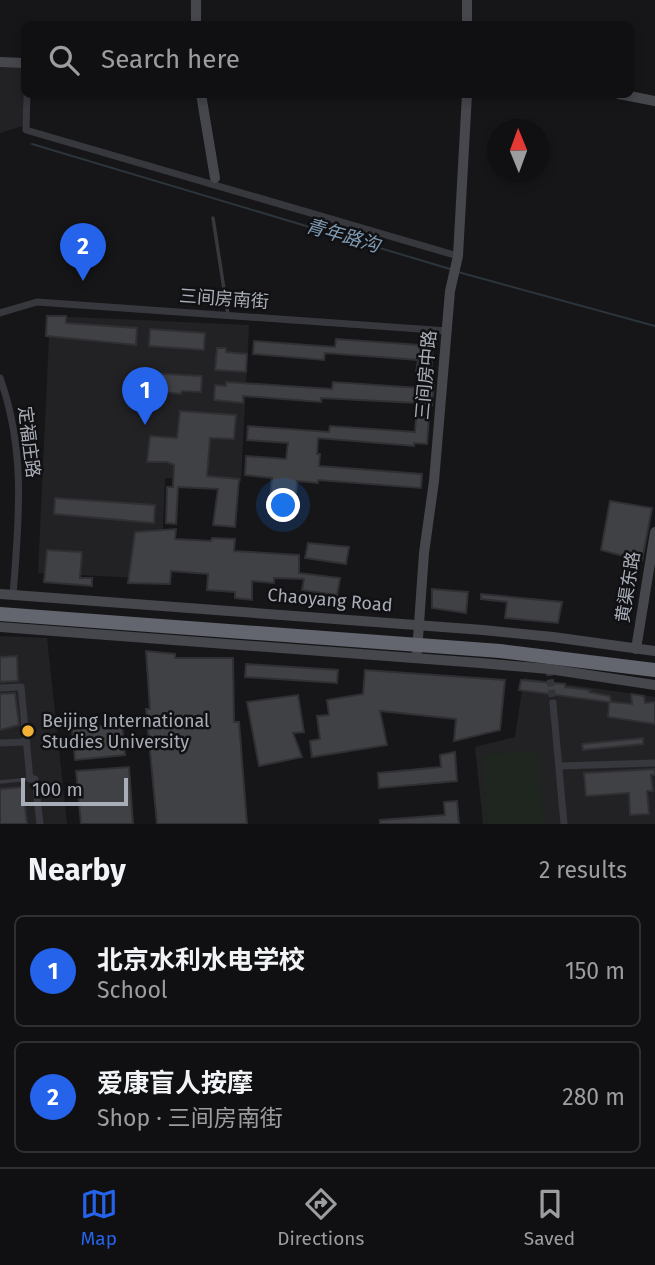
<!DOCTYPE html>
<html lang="en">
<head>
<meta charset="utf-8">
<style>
	:root { --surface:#101012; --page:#19191b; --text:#f1f3f6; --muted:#9c9d9f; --line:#303032; --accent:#2563eb }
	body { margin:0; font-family:"Fira Sans","Noto Sans SC",sans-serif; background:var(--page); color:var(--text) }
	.compass { position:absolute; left:487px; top:119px; width:63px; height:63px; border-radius:50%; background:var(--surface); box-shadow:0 4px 10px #0003; rotate:359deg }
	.scale { position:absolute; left:21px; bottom:18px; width:107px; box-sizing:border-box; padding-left:7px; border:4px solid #a8adb8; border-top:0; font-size:19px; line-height:24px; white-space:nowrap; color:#a8adb8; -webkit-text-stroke:5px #111113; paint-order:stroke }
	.you { position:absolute; left:284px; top:506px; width:24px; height:24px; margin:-18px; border:5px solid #fff; border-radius:50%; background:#1a73e8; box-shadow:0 0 0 10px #1a73e833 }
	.badge { display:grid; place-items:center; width:46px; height:46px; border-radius:50%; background:var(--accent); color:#fff; font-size:23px; font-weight:700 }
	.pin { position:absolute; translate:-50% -58px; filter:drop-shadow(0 2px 4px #0008) }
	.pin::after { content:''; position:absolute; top:37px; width:24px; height:21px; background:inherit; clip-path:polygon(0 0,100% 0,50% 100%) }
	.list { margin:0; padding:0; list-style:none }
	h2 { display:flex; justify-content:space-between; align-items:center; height:91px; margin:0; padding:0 28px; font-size:30px }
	h2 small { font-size:23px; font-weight:400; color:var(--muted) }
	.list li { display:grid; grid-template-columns:46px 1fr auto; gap:21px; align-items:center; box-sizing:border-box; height:112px; margin:0 14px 14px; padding:0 14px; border:2px solid var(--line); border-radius:10px }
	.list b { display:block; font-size:26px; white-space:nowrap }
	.list p { margin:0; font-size:23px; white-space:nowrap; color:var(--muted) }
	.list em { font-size:23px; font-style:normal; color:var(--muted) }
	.icon { flex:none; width:38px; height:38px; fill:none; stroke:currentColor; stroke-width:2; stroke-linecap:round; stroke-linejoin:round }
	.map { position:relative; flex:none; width:655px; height:824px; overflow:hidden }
	.search { position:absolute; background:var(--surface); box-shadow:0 4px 10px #0003; left:21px; right:21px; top:21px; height:77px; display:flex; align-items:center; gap:18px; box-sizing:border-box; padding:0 24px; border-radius:10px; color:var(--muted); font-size:26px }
	.sheet { height:343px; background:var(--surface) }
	nav { display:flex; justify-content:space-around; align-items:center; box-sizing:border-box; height:98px; border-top:2px solid var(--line); background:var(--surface); font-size:19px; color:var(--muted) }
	nav a { display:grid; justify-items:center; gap:4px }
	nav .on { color:var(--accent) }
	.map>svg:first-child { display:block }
</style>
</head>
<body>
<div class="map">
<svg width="655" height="824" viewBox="0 0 655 824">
	<rect width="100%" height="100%" fill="#161618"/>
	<g fill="#222225">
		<polygon points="0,67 23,67 23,126 0,133"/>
		<polygon points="50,316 249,325 241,482 165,478 161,579 38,573"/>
		<polygon points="0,636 47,638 67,824 0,824"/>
		<polygon points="524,678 655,697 655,824 483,824 475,747 515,737"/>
	</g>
	<polygon fill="#1e261f" points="538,750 544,824 488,824 482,755"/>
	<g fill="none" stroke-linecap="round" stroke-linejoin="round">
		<g stroke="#2c353c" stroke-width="2">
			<polyline points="32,144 450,269"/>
			<polyline points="458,272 655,326"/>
		</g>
	</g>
	<g fill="#404145" stroke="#303034" stroke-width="2">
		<polygon points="47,316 66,316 66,323 137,328 136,345 46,336"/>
		<polygon points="150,329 205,333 204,350 149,346"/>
		<polygon points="336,339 433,346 431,374 416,373 418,360 325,353 324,360 253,354 254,341 335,347"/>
		<polygon points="217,348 226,348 226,352 247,354 246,372 215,370"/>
		<polygon points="148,373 202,376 201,392 182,391 181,394 146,390"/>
		<polygon points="226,382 332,389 333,382 420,388 420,385 434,385 432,405 430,405 427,444 414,443 414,446 318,438 317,454 320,454 319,466 422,474 421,488 318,480 318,483 297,481 294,515 269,513 272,478 245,475 246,456 286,459 288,443 247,440 248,426 329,432 330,426 415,432 417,403 321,398 321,402 243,396 243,403 214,400 215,385 226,386"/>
		<polygon points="180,411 236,415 234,439 210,438 207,476 239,479 235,527 213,525 218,489 178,487 176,524 166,523 167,487 173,487 174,465 167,462 147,462 150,436 177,438"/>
		<polygon points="55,498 155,505 154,523 54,514"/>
		<polygon points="610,501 652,508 642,561 601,550"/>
		<polygon points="176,529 175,539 211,541 212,538 235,539 234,551 299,555 299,573 340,578 337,595 302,590 304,579 274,578 274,583 252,581 252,600 235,598 235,592 207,590 208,574 171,571 170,584 128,583 135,532"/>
		<polygon points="308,543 349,547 346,564 305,558"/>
		<polygon points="47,550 82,552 80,578 92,578 92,586 44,582"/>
		<polygon points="432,589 468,592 466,613 432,608"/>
		<polygon points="481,594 562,602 558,623 505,618 507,602 481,599"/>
		<polygon points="146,651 175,654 175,658 233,658 234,722 239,722 247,824 157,824 146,709 150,709"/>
		<polygon points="17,656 18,681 0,682 0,657"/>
		<polygon points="246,664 338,670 337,683 245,677"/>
		<polygon points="365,670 505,680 500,730 454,741 456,719 380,711 387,745 312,757 310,741 320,739 317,716 329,715 327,700 363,694"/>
		<polygon points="521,680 565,684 565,687 590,690 589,692 610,696 611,702 632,704 631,694 644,696 645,703 655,702 655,724 608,717 609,702 519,690"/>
		<polygon points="15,693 19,725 0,730 0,694"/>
		<polygon points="298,695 304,732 293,733 302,757 259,766 247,702"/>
		<polygon points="122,724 125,755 75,760 72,729"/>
		<polygon points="643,738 643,744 583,750 582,744"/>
		<polygon points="455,752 457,781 379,788 378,773 441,767 440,755"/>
		<polygon points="129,767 133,824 81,824 76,771"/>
		<polygon points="655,769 655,775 651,775 653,791 647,791 649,814 630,815 629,793 586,796 584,773"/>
		<polygon points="23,787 27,824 0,824 0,789"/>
		<polygon points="457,801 459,824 380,824 380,820 445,815 444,802"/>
	</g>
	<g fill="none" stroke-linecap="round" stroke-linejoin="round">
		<polyline stroke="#333438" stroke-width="7" stroke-dasharray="7 3.5" stroke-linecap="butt" points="549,669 553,703"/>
		<g stroke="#37383d" stroke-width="3.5">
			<polyline points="213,218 228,315"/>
			<polyline points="0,782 29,779"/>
		</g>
		<g stroke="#37383d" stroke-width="7">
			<polyline points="27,94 26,130 458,256"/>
			<polyline points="0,313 37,302 448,331"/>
			<path d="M0,378c26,72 19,142 13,217"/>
			<polyline points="0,688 21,687 30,779 35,779 40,824"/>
			<polyline points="553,703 564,824"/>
			<polyline points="0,743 26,742"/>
			<polyline points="559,766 655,763"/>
		</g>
		<g stroke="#45474d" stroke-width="10">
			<polyline points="196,0 196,24"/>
			<polyline points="467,0 467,24"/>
			<polyline points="0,62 24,63"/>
			<polyline points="201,94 215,178"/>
			<polyline points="619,94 655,101"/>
			<polyline points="0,594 483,630 553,637 655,651"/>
			<polyline points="0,627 480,663 549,669 655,685"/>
			<polyline points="636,649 655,532"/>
			<polyline points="417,652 424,553 434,481 450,291 458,256 467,94"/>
		</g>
		<polyline stroke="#63666e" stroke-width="14" points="0,614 500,651 655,670"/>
	</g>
	<circle fill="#f2b134" stroke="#111113" stroke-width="2.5" cx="28" cy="731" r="7"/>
	<g text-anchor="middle" stroke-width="5" stroke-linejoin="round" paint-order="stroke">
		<g font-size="18" fill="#a8adb8" stroke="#111113">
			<text transform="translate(224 299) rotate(4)" y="6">三间房南街</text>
			<text transform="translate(426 375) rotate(-85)" y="6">三间房中路</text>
			<text transform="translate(29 442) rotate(83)" y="6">定福庄路</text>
			<text transform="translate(628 587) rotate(-81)" y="6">黄渠东路</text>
			<text transform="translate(330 600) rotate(5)" y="6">Chaoyang Road</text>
		</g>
		<g font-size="18" fill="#a8adb8" stroke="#111113" text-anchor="start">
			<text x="42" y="727">Beijing International<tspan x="42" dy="21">Studies University</tspan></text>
		</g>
		<g font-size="19" font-style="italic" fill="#7f9bb3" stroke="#111113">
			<text transform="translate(343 235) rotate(16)" y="7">青年路沟</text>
		</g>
	</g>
</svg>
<svg class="compass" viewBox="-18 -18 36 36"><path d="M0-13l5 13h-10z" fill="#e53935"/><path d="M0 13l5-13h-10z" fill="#9c9d9f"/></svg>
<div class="scale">100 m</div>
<div class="you"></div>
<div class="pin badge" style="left:145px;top:425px">1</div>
<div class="pin badge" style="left:83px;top:281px">2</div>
<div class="search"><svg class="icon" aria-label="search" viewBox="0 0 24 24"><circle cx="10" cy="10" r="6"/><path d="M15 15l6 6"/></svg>Search here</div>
</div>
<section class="sheet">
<h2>Nearby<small>2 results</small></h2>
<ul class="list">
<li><span class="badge">1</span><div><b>北京水利水电学校</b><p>School</p></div><em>150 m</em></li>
<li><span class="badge">2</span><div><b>爱康盲人按摩</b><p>Shop · 三间房南街</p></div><em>280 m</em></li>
</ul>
</section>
<nav>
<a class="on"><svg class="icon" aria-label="map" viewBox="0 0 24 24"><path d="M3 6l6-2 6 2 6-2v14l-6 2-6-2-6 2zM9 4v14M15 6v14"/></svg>Map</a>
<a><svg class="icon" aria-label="directions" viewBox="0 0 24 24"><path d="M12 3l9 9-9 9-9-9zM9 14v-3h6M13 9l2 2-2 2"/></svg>Directions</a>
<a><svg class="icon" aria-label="saved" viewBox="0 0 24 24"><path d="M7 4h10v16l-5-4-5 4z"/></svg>Saved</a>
</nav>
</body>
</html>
